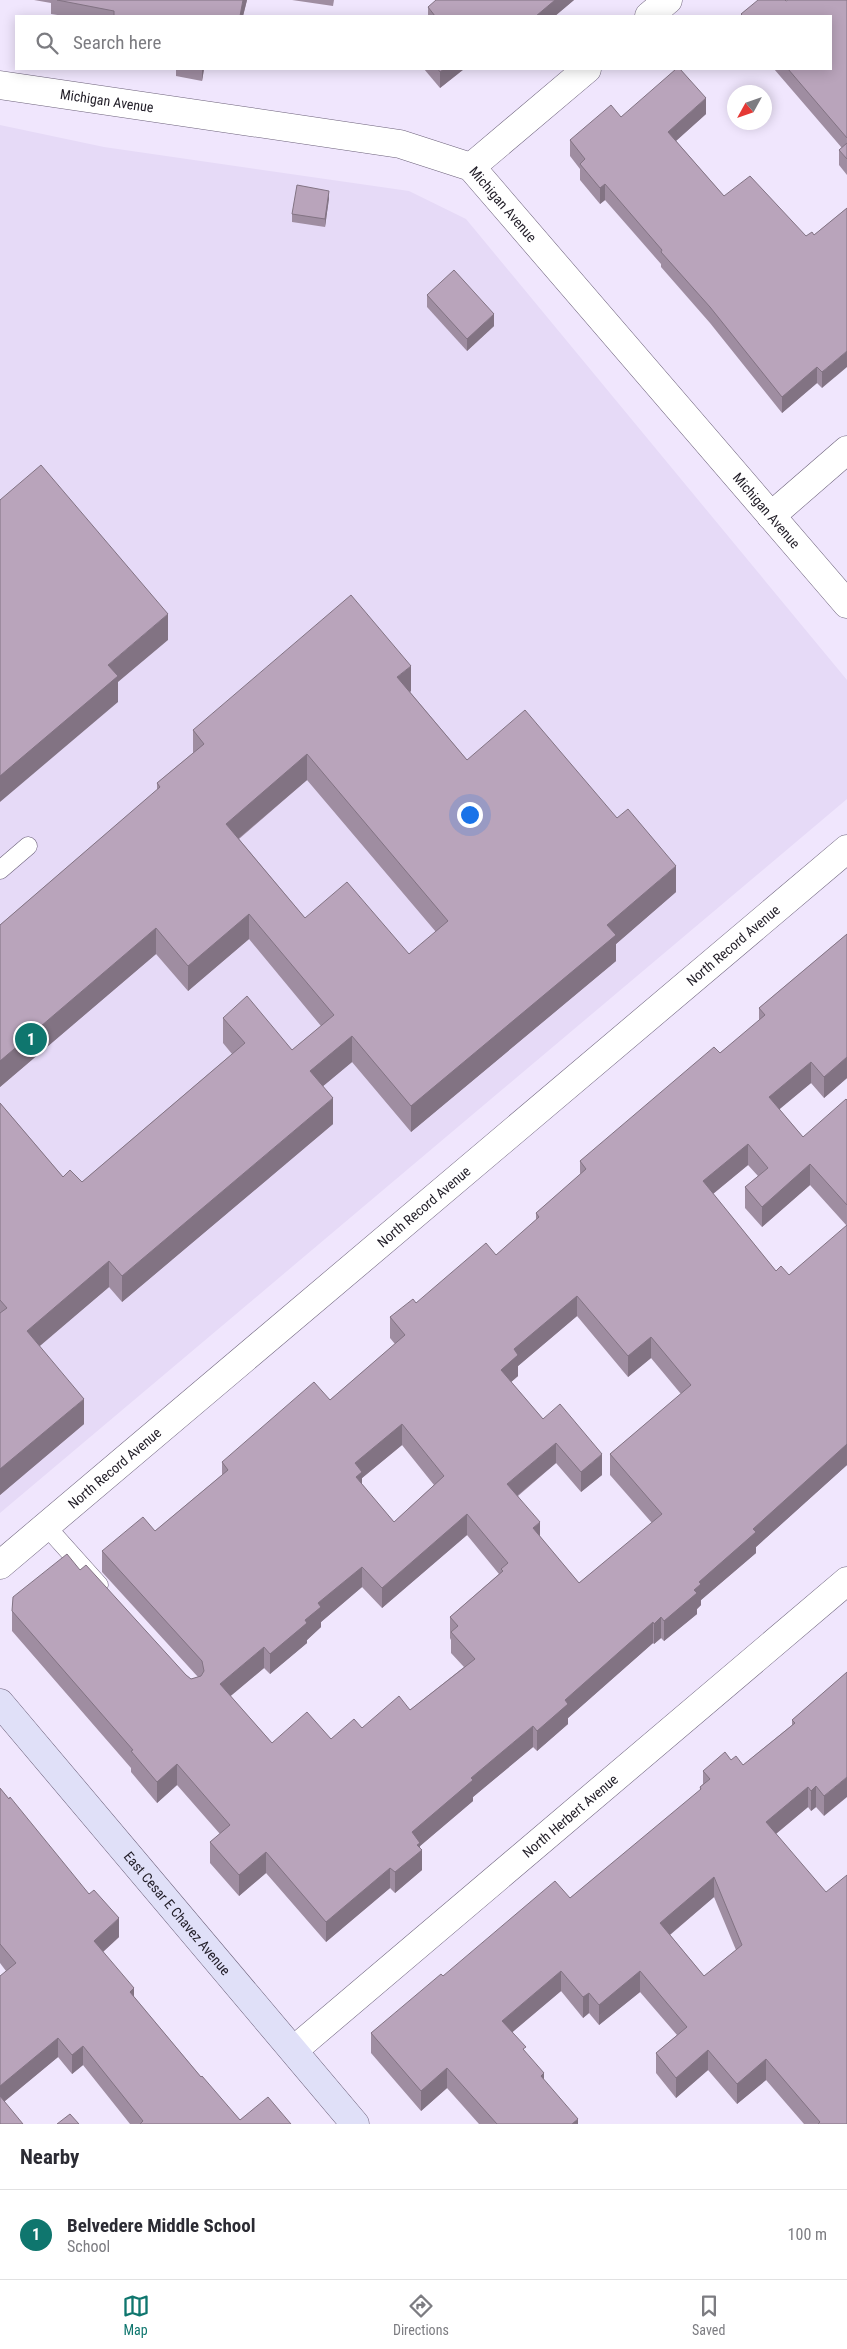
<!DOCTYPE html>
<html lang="en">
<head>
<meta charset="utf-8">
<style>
	:root { --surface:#fff; --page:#f7f7f7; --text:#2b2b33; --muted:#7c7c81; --line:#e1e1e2; --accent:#0f766e }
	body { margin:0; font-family:"Roboto Condensed",sans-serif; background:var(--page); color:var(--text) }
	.compass { position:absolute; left:727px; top:85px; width:45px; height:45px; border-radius:50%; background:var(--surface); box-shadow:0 2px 12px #0003; rotate:230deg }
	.you { position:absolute; left:469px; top:814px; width:18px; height:18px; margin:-12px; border:4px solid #fff; border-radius:50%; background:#1a73e8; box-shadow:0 0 0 8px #1a73e833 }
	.badge { display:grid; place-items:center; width:32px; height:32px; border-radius:50%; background:var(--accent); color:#fff; font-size:16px; font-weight:700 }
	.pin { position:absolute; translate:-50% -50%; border:2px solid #fff; box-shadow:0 1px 5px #0006 }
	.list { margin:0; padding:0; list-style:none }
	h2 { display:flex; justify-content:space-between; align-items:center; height:65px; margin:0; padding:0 20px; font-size:21px }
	h2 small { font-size:16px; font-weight:400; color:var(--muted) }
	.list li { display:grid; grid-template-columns:32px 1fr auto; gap:15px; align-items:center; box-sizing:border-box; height:90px; padding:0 20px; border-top:1px solid var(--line) }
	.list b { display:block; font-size:19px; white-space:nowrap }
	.list p { margin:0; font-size:16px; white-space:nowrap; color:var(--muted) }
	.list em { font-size:16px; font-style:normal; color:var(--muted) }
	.icon { flex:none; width:28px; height:28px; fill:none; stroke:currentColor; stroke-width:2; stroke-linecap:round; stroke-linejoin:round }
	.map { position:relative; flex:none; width:847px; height:2124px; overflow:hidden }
	.search { position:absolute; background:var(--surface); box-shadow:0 2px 12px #0003; left:15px; right:15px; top:15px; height:55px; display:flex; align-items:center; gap:12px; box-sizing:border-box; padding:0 18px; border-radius:0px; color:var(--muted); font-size:19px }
	.sheet { height:155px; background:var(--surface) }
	nav { display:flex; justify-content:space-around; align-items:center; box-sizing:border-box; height:70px; border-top:1px solid var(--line); background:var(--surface); font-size:14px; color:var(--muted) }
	nav a { display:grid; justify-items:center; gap:2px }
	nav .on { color:var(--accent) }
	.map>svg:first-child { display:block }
</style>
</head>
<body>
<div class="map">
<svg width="847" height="2124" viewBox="0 0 847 2124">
	<rect width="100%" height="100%" fill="#f0e6fd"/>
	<polygon fill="#e6daf7" points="0,125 104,147 409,191 466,219 847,680 847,799 0,1513"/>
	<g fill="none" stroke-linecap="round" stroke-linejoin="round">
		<g stroke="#6c617a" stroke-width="19">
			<g id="service">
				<polyline points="0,870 28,846"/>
				<polyline points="46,1526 99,1585"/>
			</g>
		</g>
		<g stroke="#6c617a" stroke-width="29">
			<g id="minor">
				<polyline points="649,16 668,0"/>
				<path id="s1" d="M0,85l400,59 71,23 376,437"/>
				<polyline points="471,167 587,69"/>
				<polyline points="771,516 847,450"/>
				<path id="s2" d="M0,1565l847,-716"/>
				<path id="s3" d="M294,2050l553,-469"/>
			</g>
		</g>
		<g stroke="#6c617a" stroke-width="29">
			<g id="secondary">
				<path id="s4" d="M0,1703l355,421"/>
			</g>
		</g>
		<use href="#service" stroke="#fff" stroke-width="18"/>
		<use href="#minor" stroke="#fff" stroke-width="28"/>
		<use href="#secondary" stroke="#e0e0f8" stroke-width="28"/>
	</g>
	<g fill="#9f8da1" fill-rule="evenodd">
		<polygon points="34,0 247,0 243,16 64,16 51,14 51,3"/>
		<polygon points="292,0 334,0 333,6"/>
		<polygon points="574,0 555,16 428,16 428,7"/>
		<polygon points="847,0 847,175 839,165 839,150 842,148 774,69 831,69 831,16 741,16 741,14 786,1"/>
		<polygon points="176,69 204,69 202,81 176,76"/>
		<polygon points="424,69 464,69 440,88"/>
		<polygon points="706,114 676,141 724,196 806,236 814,235 847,208 822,388 817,383 782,413 710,323 661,267 661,264 605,200 600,204 580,180 580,169 570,156 570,140 621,117"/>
		<polygon points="329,198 325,227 292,222 292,214"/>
		<polygon points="427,295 494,326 467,351 427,307"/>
		<path d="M411,691l-1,1 57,68 209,132 -60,52v17l-205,171 -59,-70 -29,24 10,38 -211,178 -13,-15 -70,59 45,78 -84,71v-392l63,74 19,5 150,-128 -9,-11v-25l69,32 29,-24 -72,-87 -61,52 -32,-37 -156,133v-162l157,-135v-7l36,-30v-23zM307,780l129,152 -27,22 -104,-36 -66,-79z"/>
		<path d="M847,934v144l-23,20 -13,-15 -32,26 24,28 44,-37v365l-91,82v6l-55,47v5l-4,4v5l-33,27 -3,-3 -7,6 -1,-1 -85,75v6l-31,27 -4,-4 -60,50v4l-53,45 2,24 -27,23 -5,-5 -64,54 -60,-69 -27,23 -29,-33v-21l10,-8 -43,-49 -20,18 -26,-31v-4l-119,-137v-20l68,-41 106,105 5,4 7,-2 -96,-105v-21l53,-20 67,-56v-13l108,-62 65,-56 -5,-6v-21l26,-14 80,-48 40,-35v-7l44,-38v-14l140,-108 39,-32v-13zM748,1165l10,11 -13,11v21l17,19 48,-42 37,41 -58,49 -13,-4 -63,-77zM577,1316l51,61 23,-19 30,36 -71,60v21l42,48 -73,60 -39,-46 -22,-41 38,-33 25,29 21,-17 -59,-56 -32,-37 7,-6v-10zM402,1445l32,40 -40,37 -32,-37v-7zM467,1535l32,39 -49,43v21l1,2v13l13,14 -54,43 -79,29 -59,4 -42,-47 34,-28 6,6 37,-31v-3l14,-13v-5l41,-35 20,21z"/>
		<path d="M847,1672l-23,144 -8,-9 -5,4 -3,-4 -32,27 71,290h-43l-38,-44 -29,24 -29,-34 -32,28 -20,-25v-20l21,-18 -37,-43 -41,33 -10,-12 -6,5 -22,-27 -49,41 32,48 34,44h-99l-32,-36 -26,23 -50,-58v-20l72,-57 127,-78 130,-107v-4l3,-3v-13l28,-11 12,5 49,-40v-5zM714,1897l22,53 -32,26 -34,-41z"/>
		<polygon points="0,1788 119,1937 103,1952 134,1997 201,2077 240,2120 291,2124 130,2124 83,2065 72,2074 58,2057 5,2101 0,2124 6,1971 0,1963"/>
	</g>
	<g fill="#827383">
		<polygon points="243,0 247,0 243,16 240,16"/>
		<polygon points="555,0 574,0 555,16 536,16"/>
		<polygon points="202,69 204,69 202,81"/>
		<polygon points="444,69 464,69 440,88 440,72"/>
		<polygon points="706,98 706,114 668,148 668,132"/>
		<polygon points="605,184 605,200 600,204 600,188"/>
		<polygon points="329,191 329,198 325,227 325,219"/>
		<polygon points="494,314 494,326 467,351 467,339"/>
		<polygon points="847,351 847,367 822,388 822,372"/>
		<polygon points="817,367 817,383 782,413 782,397"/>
		<polygon points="168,614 168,640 118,682 118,702 0,802 0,776 108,665"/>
		<polygon points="411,666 411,691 397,703 397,677"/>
		<polygon points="307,754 307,780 226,849 226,824"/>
		<polygon points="676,866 676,892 616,944 616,961 411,1132 411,1106 607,925"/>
		<polygon points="249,914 249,939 188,991 188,966"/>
		<polygon points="156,928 156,954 0,1087 0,1061"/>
		<polygon points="352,1036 352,1062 310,1097 310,1071"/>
		<polygon points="847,1057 847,1078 824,1098 824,1077"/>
		<polygon points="811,1062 811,1083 769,1118 769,1097"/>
		<polygon points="333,1098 333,1124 122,1302 122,1276"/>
		<polygon points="748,1144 748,1165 703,1202 703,1181"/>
		<polygon points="810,1164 810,1185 762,1227 762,1207"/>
		<polygon points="109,1261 109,1287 27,1357 27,1331"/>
		<polygon points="577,1296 577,1316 518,1366 518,1376 501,1391 501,1370 514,1349"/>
		<polygon points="651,1337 651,1358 628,1377 628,1356"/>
		<polygon points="84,1399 84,1424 0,1495 0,1469"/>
		<polygon points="402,1424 402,1445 362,1478 362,1493 356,1498 355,1463"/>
		<polygon points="556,1443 556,1463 507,1504 507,1484"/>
		<polygon points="847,1444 847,1465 756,1547 756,1553 701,1600 701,1605 697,1609 697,1614 664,1641 664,1621 694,1590 699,1582 753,1529"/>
		<polygon points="602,1454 602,1475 581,1492 581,1472"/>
		<polygon points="467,1514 467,1535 382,1608 382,1588"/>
		<polygon points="540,1522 540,1542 533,1528"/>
		<polygon points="362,1567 362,1587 321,1622 321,1627 307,1640 307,1643 270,1674 270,1654 305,1620 318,1603"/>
		<polygon points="661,1617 661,1638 654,1644 654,1624"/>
		<polygon points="653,1622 653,1643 568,1718 568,1724 537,1751 537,1731 565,1700"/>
		<polygon points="264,1647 264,1668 220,1705 220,1684"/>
		<polygon points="533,1726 533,1747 473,1797 473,1801 420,1846 420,1851 422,1850 422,1870 395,1893 395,1872 412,1832 471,1778"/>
		<polygon points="177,1764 177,1785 157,1803 157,1782"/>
		<polygon points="847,1777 847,1797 824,1816 824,1796"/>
		<polygon points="816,1786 816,1807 811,1811 811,1791"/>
		<polygon points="808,1787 808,1807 766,1842 766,1822"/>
		<polygon points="266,1852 266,1873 239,1896 239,1875"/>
		<polygon points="390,1868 390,1888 326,1942 326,1922"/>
		<polygon points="714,1877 714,1897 660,1943 660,1923"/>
		<polygon points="119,1918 119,1937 94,1960 94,1941"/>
		<polygon points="561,1971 561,1991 502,2041 502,2021"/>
		<polygon points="640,1971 640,1992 599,2025 599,2005"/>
		<polygon points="134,1988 134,2008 130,1992"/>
		<polygon points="589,1993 589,2013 583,2018 583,1997"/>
		<polygon points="58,2038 58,2057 0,2105 0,2086"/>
		<polygon points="83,2046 83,2065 72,2074 72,2055"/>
		<polygon points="708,2050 708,2070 676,2098 676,2078"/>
		<polygon points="766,2059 766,2080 737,2104 737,2084"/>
		<polygon points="447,2068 447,2088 421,2111 421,2091"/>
		<polygon points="544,2073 544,2093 541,2076"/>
		<polygon points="578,2119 578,2124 572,2124"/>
	</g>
	<g fill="#b9a4bb" stroke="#827383" fill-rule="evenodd">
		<polygon points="57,0 243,0 240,16 114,16 114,11"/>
		<polygon points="436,0 555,0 536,16 435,16 428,7"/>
		<polygon points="758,0 785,0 786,1 788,0 847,0 847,138 788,69 831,69 831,16 743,16 741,14"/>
		<polygon points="438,69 444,69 440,72"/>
		<polygon points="676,69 680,69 706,98 668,132 724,196 750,176 806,236 812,232 814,235 847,208 847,351 822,372 817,367 782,397 710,307 661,252 662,250 605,184 600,188 580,164 585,159 570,140 611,105 621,117"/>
		<polygon points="847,143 847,159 839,150"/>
		<polygon points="297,185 329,191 325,219 292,214"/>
		<polygon points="454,270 494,314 467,339 427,295"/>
		<polygon points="41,465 168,614 108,665 118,676 0,776 0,500"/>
		<path d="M351,595l60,71 -14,11 70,83 58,-50 92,108 11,-9 48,57 -69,59 9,10 -205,171 -59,-70 -42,35 23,27 -211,178 -13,-15 -82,70 57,68 -84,70v-156l7,-5 -7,-8v-197l63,74 7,-7 12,12 163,-139 -22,-25 24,-22 45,54 42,-35 -85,-101 -61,52 -32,-38 -156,133v-136l160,-138 -3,-4 47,-39 -11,-14zM307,754l141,167 -39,33 -62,-72 -42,36 -79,-94z"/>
		<path d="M847,934v123l-23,20 -13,-15 -42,35 34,40 43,-38 1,1v105l-37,-41 -48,43 -17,-20 23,-19 -20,-24 -45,37 73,90 5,-5 8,9 58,-50v219l-94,85 3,3 -57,50 2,2 -7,6 3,3 -33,28 -3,-4 -7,7 -1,-2 -88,78 3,4 -31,27 -4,-5 -62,52 2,2 -61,52 8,11 -3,2 5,5 -27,22 -5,-4 -64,54 -60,-70 -27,23 -29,-33 20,-17 -53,-61 -20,18 -26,-31 2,-1 -121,-139 1,-14 54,-43 13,16 6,-5 100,110 5,4 10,-3 3,-5 -2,-10 -100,-110 41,-34 12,14 73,-61 -6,-8 92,-80 16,18 75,-65 -15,-18 23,-18 3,4 70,-60 10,12 43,-38 -3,-4 50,-44 -6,-8 134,-114 6,6 45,-38 -6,-7zM577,1296l51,60 23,-19 40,48 -81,69 52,60 -83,69 -46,-55 7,-6 -33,-38 49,-41 25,29 21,-18 -42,-50 -17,15 -42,-49 17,-15 -4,-6zM402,1424l42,52 -50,46 -38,-45 6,-5 -7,-9zM467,1514l41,49 -7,6 2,2 -53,46 8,9 -7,6 24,27 -65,51 -11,-14 -37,32 -8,-9 -23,20 -24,-27 -35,31 -52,-59 44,-37 6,7 37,-31 -2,-3 16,-13 -3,-4 44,-36 20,21z"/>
		<path d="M847,1672v105l-23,19 -8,-10 -5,5 -3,-4 -42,35 60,70 21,-17v249h-29l2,-2 -54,-63 -29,25 -29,-34 -32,28 -20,-25 31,-26 -47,-56 -41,34 -10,-12 -6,4 -22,-26 -59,50 24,26 -3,2 21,24 -3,3 37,43 -6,5h-75l-50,-56 -26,23 -50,-58 70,-59 2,2 112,-95 15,17 131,-109 -1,-2 10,-8 -7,-8 22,-19 6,8 5,-4 7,9 52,-42 -3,-3zM714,1877l28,68 -38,31 -44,-53z"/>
		<polygon points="0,1788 9,1799 10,1797 89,1894 94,1890 119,1918 94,1941 134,1988 130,1992 201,2077 202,2076 240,2120 268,2097 291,2124 140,2124 143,2121 83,2046 72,2055 58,2038 0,2086 0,1976 16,1963 0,1944"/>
		<polygon points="0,2096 23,2124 0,2124"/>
		<polygon points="70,2114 79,2124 57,2124"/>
	</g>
	<g text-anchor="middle" stroke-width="4.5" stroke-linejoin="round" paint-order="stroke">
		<g font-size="14" fill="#201c26" stroke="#fff">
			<text dy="5" stroke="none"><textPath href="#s1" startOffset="108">Michigan Avenue</textPath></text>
			<text dy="5" stroke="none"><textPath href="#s1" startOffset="528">Michigan Avenue</textPath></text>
			<text dy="5" stroke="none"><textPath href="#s1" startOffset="932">Michigan Avenue</textPath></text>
			<text dy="5" stroke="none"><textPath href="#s2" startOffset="960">North Record Avenue</textPath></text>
			<text dy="5" stroke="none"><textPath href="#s2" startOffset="555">North Record Avenue</textPath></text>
			<text dy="5" stroke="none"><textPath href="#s2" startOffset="150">North Record Avenue</textPath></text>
			<text dy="5" stroke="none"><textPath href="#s3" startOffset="362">North Herbert Avenue</textPath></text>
			<text dy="5" stroke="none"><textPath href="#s4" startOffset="275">East Cesar E Chavez Avenue</textPath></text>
		</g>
	</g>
</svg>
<svg class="compass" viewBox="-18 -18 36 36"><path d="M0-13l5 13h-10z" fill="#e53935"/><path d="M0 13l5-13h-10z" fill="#7c7c81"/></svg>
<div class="you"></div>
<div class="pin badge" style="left:31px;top:1039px">1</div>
<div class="search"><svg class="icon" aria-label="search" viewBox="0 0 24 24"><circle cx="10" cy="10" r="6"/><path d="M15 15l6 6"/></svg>Search here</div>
</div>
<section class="sheet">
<h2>Nearby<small></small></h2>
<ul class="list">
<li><span class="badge">1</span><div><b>Belvedere Middle School</b><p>School</p></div><em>100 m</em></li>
</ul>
</section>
<nav>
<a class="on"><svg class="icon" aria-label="map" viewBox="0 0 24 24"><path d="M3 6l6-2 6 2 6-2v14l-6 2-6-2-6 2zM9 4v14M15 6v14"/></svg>Map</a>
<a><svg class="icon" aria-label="directions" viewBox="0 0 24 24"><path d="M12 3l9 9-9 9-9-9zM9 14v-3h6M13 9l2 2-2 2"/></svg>Directions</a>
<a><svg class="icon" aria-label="saved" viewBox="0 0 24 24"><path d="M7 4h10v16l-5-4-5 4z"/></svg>Saved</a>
</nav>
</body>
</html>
